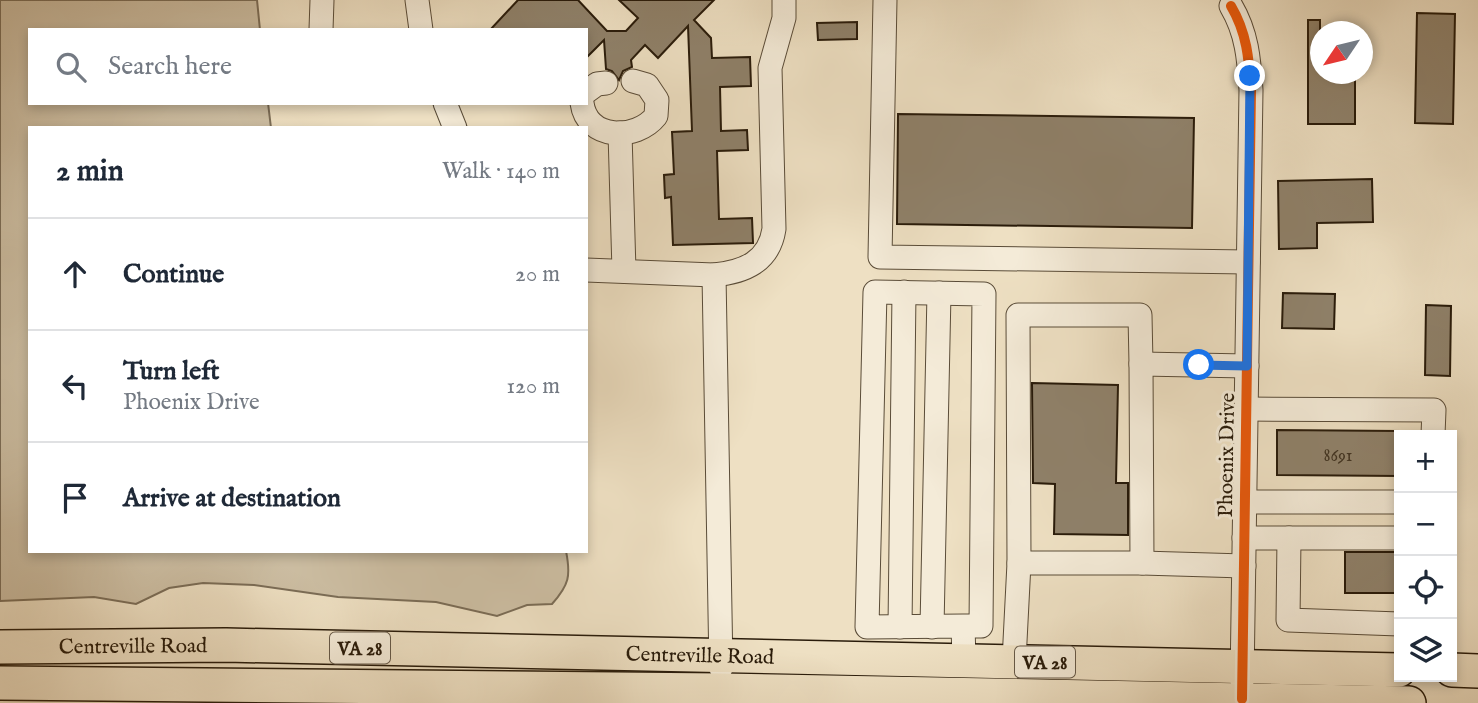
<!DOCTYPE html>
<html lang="en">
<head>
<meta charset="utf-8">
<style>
	:root { --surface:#fff; --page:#f2f2f3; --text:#1f2937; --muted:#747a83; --line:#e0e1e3 }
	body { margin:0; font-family:"IM FELL English",serif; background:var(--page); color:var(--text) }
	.controls { position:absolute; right:21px; bottom:21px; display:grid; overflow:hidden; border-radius:0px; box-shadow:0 4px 10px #0003 }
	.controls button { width:63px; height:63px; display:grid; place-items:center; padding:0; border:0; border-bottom:2px solid var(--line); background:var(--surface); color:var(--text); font:35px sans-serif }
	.compass { position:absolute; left:1310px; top:21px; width:63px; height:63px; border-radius:50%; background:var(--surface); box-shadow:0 4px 10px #0003; rotate:235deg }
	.stop { position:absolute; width:21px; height:21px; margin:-16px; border:5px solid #1a73e8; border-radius:50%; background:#fff }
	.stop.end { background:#1a73e8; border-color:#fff; box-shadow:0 2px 7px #0008 }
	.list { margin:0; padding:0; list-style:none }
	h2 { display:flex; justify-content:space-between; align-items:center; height:91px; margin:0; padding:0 28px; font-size:30px }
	h2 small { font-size:23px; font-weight:400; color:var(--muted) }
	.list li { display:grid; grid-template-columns:46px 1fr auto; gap:21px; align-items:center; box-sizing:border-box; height:112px; padding:0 28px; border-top:2px solid var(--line) }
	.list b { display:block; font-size:26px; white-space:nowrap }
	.list p { margin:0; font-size:23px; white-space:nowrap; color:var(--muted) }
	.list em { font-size:23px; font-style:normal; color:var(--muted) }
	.icon { flex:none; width:38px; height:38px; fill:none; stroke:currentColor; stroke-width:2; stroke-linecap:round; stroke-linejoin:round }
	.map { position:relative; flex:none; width:1478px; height:703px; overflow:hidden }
	.search { position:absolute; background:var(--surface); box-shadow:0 4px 10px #0003; left:28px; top:28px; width:560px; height:77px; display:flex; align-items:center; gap:18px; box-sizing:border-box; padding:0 24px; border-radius:0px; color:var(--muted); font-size:26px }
	.panel { position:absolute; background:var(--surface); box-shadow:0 4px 10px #0003; left:28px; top:126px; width:560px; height:427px; border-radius:0px }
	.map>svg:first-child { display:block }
</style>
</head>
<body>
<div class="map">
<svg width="1478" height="703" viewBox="0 0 1478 703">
	<rect width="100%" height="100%" fill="#eee0c3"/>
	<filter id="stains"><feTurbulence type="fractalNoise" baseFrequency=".00286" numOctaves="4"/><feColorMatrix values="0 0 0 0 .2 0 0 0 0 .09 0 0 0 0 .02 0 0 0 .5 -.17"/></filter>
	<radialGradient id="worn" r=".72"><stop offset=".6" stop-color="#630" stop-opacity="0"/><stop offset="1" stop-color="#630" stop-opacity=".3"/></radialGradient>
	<path fill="#cdbfa4" stroke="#7b6d57" stroke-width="2" d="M0,0h257l3,30h-230v73h238l3,25h-241v423h536c5,25 3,34 -14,53l-25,1 -30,11 -61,-14 -98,-5 -84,-12 -51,-2 -34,5 -33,16 -42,-7 -94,4z"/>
	<g fill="#8f816a" stroke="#291b0a" stroke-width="2">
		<polygon points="518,0 578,0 607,31 626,31 638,18 619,0 714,0 694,20 711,38 712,58 750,57 751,86 720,87 721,131 747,130 748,150 717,151 719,219 752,218 753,243 673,245 671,197 665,198 664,175 674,174 672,132 692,131 688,26 658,58 645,45 631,60 632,67 623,71 619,80 612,71 606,69 604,40 586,58 586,30 490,30"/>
		<polygon points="1417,13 1455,14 1453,124 1415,123"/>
		<polygon points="1308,20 1320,20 1320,74 1355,74 1355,124 1308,124"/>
		<polygon points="857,22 857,39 818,40 817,23"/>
		<polygon points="898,114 1194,118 1192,228 897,224"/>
		<polygon points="1372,179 1373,222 1317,223 1317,248 1279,249 1278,181"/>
		<polygon points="1283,293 1335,294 1334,329 1282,328"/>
		<polygon points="1426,305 1451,306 1450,376 1425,375"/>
		<polygon points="1032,383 1118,385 1116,483 1128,483 1128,535 1054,534 1055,484 1033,483"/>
		<polygon points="1277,430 1399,431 1399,476 1277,475"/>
		<rect x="1345" y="552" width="54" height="41"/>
	</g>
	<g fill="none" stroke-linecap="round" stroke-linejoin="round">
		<g stroke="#5a4c38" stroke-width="25">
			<g id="minor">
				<polyline points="417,0 421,30"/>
				<polyline points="885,0 880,257 1248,262"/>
				<path d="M1231,6c16,27 18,53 20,84l-9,591"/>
				<polyline points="321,30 322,0"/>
				<polyline points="586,92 597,84 606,83"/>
				<polyline points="445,103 455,128"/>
				<path d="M582,103c5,37 54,38 74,13l1,-16 -10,-15 -14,-4"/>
				<polyline points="620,133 624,271"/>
				<path d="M586,270l128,5c30,-3 55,-13 60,-46l-4,-161 14,-50v-18"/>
				<polyline points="714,275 721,668"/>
				<polyline points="1246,409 1434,410 1433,435"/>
				<polyline points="1245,502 1399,502"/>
				<polyline points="1244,538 1289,538 1288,620 1399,624"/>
				<polyline points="1289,538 1399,538"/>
				<polyline points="1019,563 1018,315 1140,315 1141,364"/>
				<polyline points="1142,563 1244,566"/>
				<polyline points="963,626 867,627 875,292 984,294 981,626 963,626 964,660"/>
				<polyline points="900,627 904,292"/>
				<polyline points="932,627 939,293"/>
				<polyline points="1014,661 1019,563 1142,563 1141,364 1247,366"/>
			</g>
		</g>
		<g stroke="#291b0a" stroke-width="36">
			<g id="highway">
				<path id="s1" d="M0,647l226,-2 1173,25"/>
				<polyline points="1452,670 1478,671"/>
				<polyline points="0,683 722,690 1409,703"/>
			</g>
		</g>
		<use href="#minor" stroke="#f4ebd8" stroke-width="23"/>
		<use href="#highway" stroke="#eee0c3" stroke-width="33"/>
		<g stroke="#f4ebd8" stroke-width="15">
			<path id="cycleway" d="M1231,6c16,27 18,53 20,84l-9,609"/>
		</g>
		<use href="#cycleway" stroke="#e8590c" stroke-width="10"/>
	</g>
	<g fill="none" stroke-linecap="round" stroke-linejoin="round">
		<polyline stroke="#1a73e8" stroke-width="9" points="1199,365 1247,366 1250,76"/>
	</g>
	<g text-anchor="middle" stroke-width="6" stroke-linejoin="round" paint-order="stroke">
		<g font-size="18" fill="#423422">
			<text x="1338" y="461">8691</text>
		</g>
		<g fill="#f4ebd8" stroke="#665948" stroke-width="2">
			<rect x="330" y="632.5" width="60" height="31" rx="5"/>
			<rect x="1015" y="646.5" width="60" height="31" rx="5"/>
		</g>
		<g font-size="19" font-weight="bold" fill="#291b0a">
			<text x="360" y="655">VA 28</text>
			<text x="1045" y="669">VA 28</text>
		</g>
		<g font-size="21" fill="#291b0a" stroke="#f4ebd8">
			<text transform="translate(1226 455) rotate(-89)" y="7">Phoenix Drive</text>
			<text dy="7" stroke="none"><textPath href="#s1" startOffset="133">Centreville Road</textPath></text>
			<text dy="7" stroke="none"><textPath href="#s1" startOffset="700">Centreville Road</textPath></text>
		</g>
	</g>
	<rect width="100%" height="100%" filter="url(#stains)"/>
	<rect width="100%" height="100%" fill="url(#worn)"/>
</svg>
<div class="controls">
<button>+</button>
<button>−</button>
<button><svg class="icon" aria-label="locate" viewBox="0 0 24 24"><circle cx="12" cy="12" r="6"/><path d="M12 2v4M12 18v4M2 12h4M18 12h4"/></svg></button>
<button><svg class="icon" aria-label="layers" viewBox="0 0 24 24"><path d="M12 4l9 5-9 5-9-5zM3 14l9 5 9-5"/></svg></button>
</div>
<svg class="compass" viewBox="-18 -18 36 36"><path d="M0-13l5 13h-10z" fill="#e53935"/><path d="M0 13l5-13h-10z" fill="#747a83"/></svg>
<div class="stop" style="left:1199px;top:365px"></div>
<div class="stop end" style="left:1250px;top:76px"></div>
<div class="search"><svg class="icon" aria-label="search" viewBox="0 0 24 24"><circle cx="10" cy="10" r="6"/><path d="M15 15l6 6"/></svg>Search here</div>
<section class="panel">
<h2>2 min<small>Walk · 140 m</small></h2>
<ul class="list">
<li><svg class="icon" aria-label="ahead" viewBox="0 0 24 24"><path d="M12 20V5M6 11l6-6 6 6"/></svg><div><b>Continue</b></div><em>20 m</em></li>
<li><svg class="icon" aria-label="left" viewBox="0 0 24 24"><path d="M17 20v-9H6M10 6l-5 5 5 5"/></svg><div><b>Turn left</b><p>Phoenix Drive</p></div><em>120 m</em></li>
<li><svg class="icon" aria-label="arrive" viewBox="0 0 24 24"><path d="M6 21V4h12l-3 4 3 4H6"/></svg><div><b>Arrive at destination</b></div></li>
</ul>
</section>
</div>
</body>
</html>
